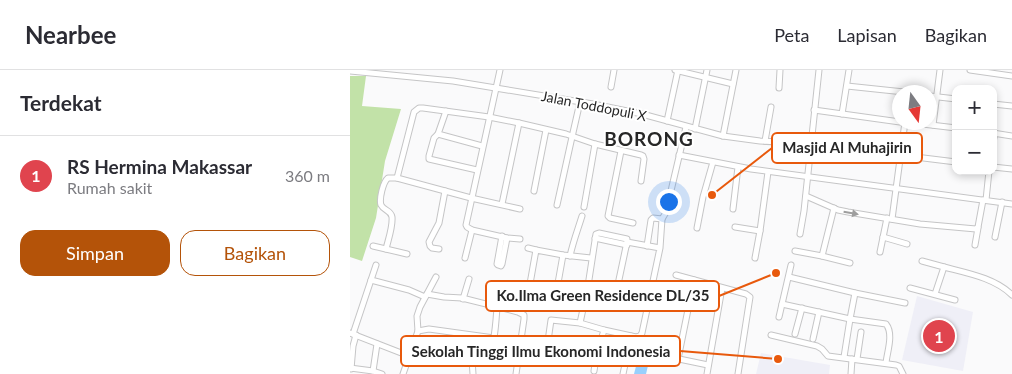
<!DOCTYPE html>
<html lang="id">
<head>
<meta charset="utf-8">
<style>
	:root { --surface:#fff; --page:#f2f2f3; --text:#2b2b33; --muted:#7c7c81; --line:#e1e1e2; --accent:#b45309 }
	body { margin:0; font-family:Lato,sans-serif; background:var(--page); color:var(--text) }
	.controls { position:absolute; right:15px; top:15px; display:grid; overflow:hidden; border-radius:10px; box-shadow:0 2px 8px #0003 }
	.controls button { width:45px; height:45px; display:grid; place-items:center; padding:0; border:0; border-bottom:1px solid var(--line); background:var(--surface); color:var(--text); font:25px sans-serif }
	.compass { position:absolute; left:542px; top:15px; width:45px; height:45px; border-radius:50%; background:var(--surface); box-shadow:0 2px 8px #0003; rotate:165deg }
	.you { position:absolute; left:318px; top:131px; width:18px; height:18px; margin:-12px; border:4px solid #fff; border-radius:50%; background:#1a73e8; box-shadow:0 0 0 8px #1a73e833 }
	.badge { display:grid; place-items:center; width:32px; height:32px; border-radius:50%; background:var(--accent); color:#fff; font-size:16px; font-weight:700 }
	.pin { position:absolute; translate:-50% -50%; border:2px solid #fff; box-shadow:0 1px 5px #0006 }
	.list { margin:0; padding:0; list-style:none }
	h2 { display:flex; justify-content:space-between; align-items:center; height:65px; margin:0; padding:0 20px; font-size:21px }
	h2 small { font-size:16px; font-weight:400; color:var(--muted) }
	.list li { display:grid; grid-template-columns:32px 1fr auto; gap:15px; align-items:center; box-sizing:border-box; height:80px; padding:0 20px; border-top:1px solid var(--line) }
	.list b { display:block; font-size:19px; white-space:nowrap }
	.list p { margin:0; font-size:16px; white-space:nowrap; color:var(--muted) }
	.list em { font-size:16px; font-style:normal; color:var(--muted) }
	.actions { display:flex; gap:10px; padding:15px 20px }
	.actions a { flex:1; padding:11px 0; border:1px solid var(--accent); border-radius:15px; text-align:center; font-size:18px; color:var(--accent) }
	.actions .main { background:var(--accent); color:#fff }
	.map { position:relative; flex:none; width:662px; height:304px; overflow:hidden }
	header { display:flex; align-items:center; gap:30px; box-sizing:border-box; height:70px; padding:0 25px; background:var(--surface); border-bottom:1px solid var(--line) }
	header strong { font-size:24px }
	nav { display:flex; gap:28px; margin-inline-start:auto; font-size:18px }
	main { display:flex }
	aside { flex:1; background:var(--surface) }
	.map>svg:first-child { display:block }
</style>
</head>
<body>
<header>
<strong>Nearbee</strong>
<nav><a>Peta</a><a>Lapisan</a><a>Bagikan</a></nav>
</header>
<main>
<aside>
<h2>Terdekat<small></small></h2>
<ul class="list">
<li><span class="badge" style="background:#e0444e">1</span><div><b>RS Hermina Makassar</b><p>Rumah sakit</p></div><em>360 m</em></li>
</ul>
<div class="actions"><a class="main">Simpan</a><a>Bagikan</a></div>
</aside>
<div class="map">
<svg width="662" height="304" viewBox="0 0 662 304">
	<rect width="100%" height="100%" fill="#fafafb"/>
	<g fill="#efeff7">
		<polygon points="567,226 623,242 613,301 552,290"/>
		<polygon points="411,283 480,295 479,304 406,304"/>
	</g>
	<polygon fill="#c2e2a8" points="0,6 16,6 12,36 51,39 35,91 26,148 12,191 0,187"/>
	<polygon fill="#98d0fd" points="292,273 303,275 296,304 284,304"/>
	<g fill="none" stroke-linecap="round" stroke-linejoin="round">
		<g stroke="#c5c5c6" stroke-width="7">
			<g id="minor">
				<polyline points="150,0 116,155 117,157 122,160 157,168 170,169"/>
				<polyline points="325,0 383,14"/>
				<polyline points="620,0 662,6"/>
				<polyline points="0,1 103,11 243,34 292,44 373,66 410,71 460,74 606,92"/>
				<polyline points="497,16 554,22"/>
				<polyline points="261,17 264,0"/>
				<polyline points="429,18 430,0"/>
				<polyline points="580,26 606,29"/>
				<polyline points="643,34 662,36"/>
				<polyline points="464,40 550,52"/>
				<polyline points="96,41 88,64 132,76"/>
				<polyline points="492,44 499,0"/>
				<polyline points="317,51 328,0"/>
				<polyline points="556,52 606,58"/>
				<polyline points="583,55 590,0"/>
				<polyline points="345,59 357,0"/>
				<polyline points="643,63 662,66"/>
				<polyline points="88,64 84,68 79,86 79,89 127,100"/>
				<polyline points="373,66 386,0"/>
				<polyline points="415,71 421,37"/>
				<polyline points="643,72 645,63"/>
				<polyline points="271,81 258,146 260,148 283,153"/>
				<polyline points="329,85 401,99 662,134"/>
				<polyline points="643,97 662,99"/>
				<polyline points="47,108 64,42 69,38 73,38 139,47 169,53 216,64 245,74 291,85 293,86 294,89 291,111"/>
				<polyline points="184,121 196,60"/>
				<polyline points="456,126 488,140 498,142 570,154 626,159 628,157 633,130"/>
				<polyline points="636,130 639,101"/>
				<polyline points="152,134 169,53"/>
				<polyline points="207,135 222,67 230,32"/>
				<polyline points="234,137 245,74"/>
				<polyline points="383,139 388,97"/>
				<polyline points="542,149 555,52"/>
				<polyline points="385,157 410,161"/>
				<polyline points="347,158 353,127 363,92"/>
				<polyline points="450,164 454,141 469,0"/>
				<polyline points="152,166 147,194 148,195 151,196 152,194 157,168"/>
				<polyline points="533,167 557,174"/>
				<polyline points="645,167 652,132"/>
				<polyline points="245,168 277,175"/>
				<polyline points="625,175 628,158"/>
				<polyline points="23,176 57,184"/>
				<polyline points="297,176 301,150 303,148 312,149"/>
				<polyline points="178,178 186,180"/>
				<polyline points="310,178 277,172 277,169 249,163 246,164 238,216 230,253 254,260 286,267 290,266 292,263 310,178 312,149 315,144 320,125 336,57"/>
				<path d="M36,179c2,-9 7,-22 6,-32 -1,-7 -8,-6 -11,-12 -2,-6 2,-23 7,-27h9l74,20 49,11"/>
				<polyline points="89,179 82,178 80,176 79,172 89,153 95,121"/>
				<polyline points="445,181 472,186 500,193"/>
				<polyline points="530,182 537,148"/>
				<path d="M220,186c3,-14 8,-27 12,-40"/>
				<polyline points="472,186 484,138"/>
				<polyline points="115,188 122,160"/>
				<polyline points="405,188 410,161 418,102"/>
				<polyline points="572,191 594,197 585,224"/>
				<path d="M594,197c23,6 51,11 68,28"/>
				<polyline points="326,205 396,224 400,227 388,304"/>
				<polyline points="439,207 505,223 555,233"/>
				<polyline points="21,210 59,220 75,227"/>
				<polyline points="238,216 267,219 300,227"/>
				<polyline points="560,218 605,230"/>
				<polyline points="267,219 277,172"/>
				<polyline points="168,223 178,225"/>
				<polyline points="77,224 94,227 112,228 168,242 174,245 174,249 166,304"/>
				<polyline points="113,229 119,209"/>
				<polyline points="205,230 213,185"/>
				<path d="M432,234l68,15 36,5c8,10 1,28 0,39"/>
				<polyline points="232,237 178,225 186,180 213,185 241,188"/>
				<polyline points="429,247 441,195"/>
				<polyline points="68,261 79,259 144,268"/>
				<polyline points="0,263 59,286"/>
				<polyline points="3,264 26,195"/>
				<polyline points="445,264 452,238"/>
				<polyline points="421,265 467,276 472,279 478,286 546,295 549,296 553,304"/>
				<polyline points="463,269 469,242"/>
				<polyline points="196,282 246,288 254,260"/>
				<polyline points="305,284 358,295"/>
				<polyline points="494,287 500,249 505,223"/>
				<polyline points="328,289 344,210"/>
				<polyline points="507,289 511,262"/>
				<polyline points="195,292 201,250 230,253"/>
				<polyline points="0,298 23,301 32,304"/>
				<polyline points="1,299 3,276 6,265"/>
				<polyline points="23,301 27,274"/>
				<polyline points="244,301 246,288"/>
				<polyline points="53,304 68,261 67,246 70,237 86,207"/>
				<path d="M123,304l-1,-14 15,-2c8,-10 9,-38 10,-51"/>
				<polyline points="273,304 281,266"/>
				<polyline points="357,304 372,218"/>
				<polyline points="501,304 502,289"/>
			</g>
		</g>
		<use href="#minor" stroke="#fff" stroke-width="5"/>
	</g>
	<defs><path id="oneway-solid" d="M-6-.8H1V-3.2L6.5 0L1 3.2V.8H-6Z" transform="scale(1.25)"/></defs>
	<use fill="#9e9e9e" href="#oneway-solid" transform="translate(501 143) rotate(10)"/>
	<g text-anchor="middle" stroke-width="4" stroke-linejoin="round" paint-order="stroke">
		<g font-size="14" fill="#272727" stroke="#fff">
			<text transform="translate(244 36) rotate(11)" y="5">Jalan Toddopuli X</text>
		</g>
		<g font-size="19" font-weight="bold" letter-spacing="1" fill="#272727" stroke="#fff">
			<text x="299" y="76">BORONG</text>
		</g>
	</g>
	<path fill="none" stroke="#e8590c" stroke-width="2" d="M362 125L422 78M426 203L369 226M428 289L330 281"/>
	<g fill="#e8590c" stroke="#fff" stroke-width="2">
		<circle cx="362" cy="125" r="5"/>
		<circle cx="426" cy="203" r="5"/>
		<circle cx="428" cy="289" r="5"/>
	</g>
	<g fill="#fff" stroke="#e8590c" stroke-width="2">
		<rect x="422" y="63" width="150" height="30" rx="5"/>
		<rect x="136" y="211" width="233" height="30" rx="5"/>
		<rect x="51" y="266" width="279" height="30" rx="5"/>
	</g>
	<g font-size="15" text-anchor="middle" font-weight="bold" fill="#272727">
		<text x="497" y="83">Masjid Al Muhajirin</text>
		<text x="253" y="231">Ko.Ilma Green Residence DL/35</text>
		<text x="191" y="287">Sekolah Tinggi Ilmu Ekonomi Indonesia</text>
	</g>
</svg>
<div class="controls">
<button>+</button>
<button>−</button>
</div>
<svg class="compass" viewBox="-18 -18 36 36"><path d="M0-13l5 13h-10z" fill="#e53935"/><path d="M0 13l5-13h-10z" fill="#7c7c81"/></svg>
<div class="you"></div>
<div class="pin badge" style="left:589px;top:266px;background:#e0444e">1</div>
</div>
</main>
</body>
</html>
